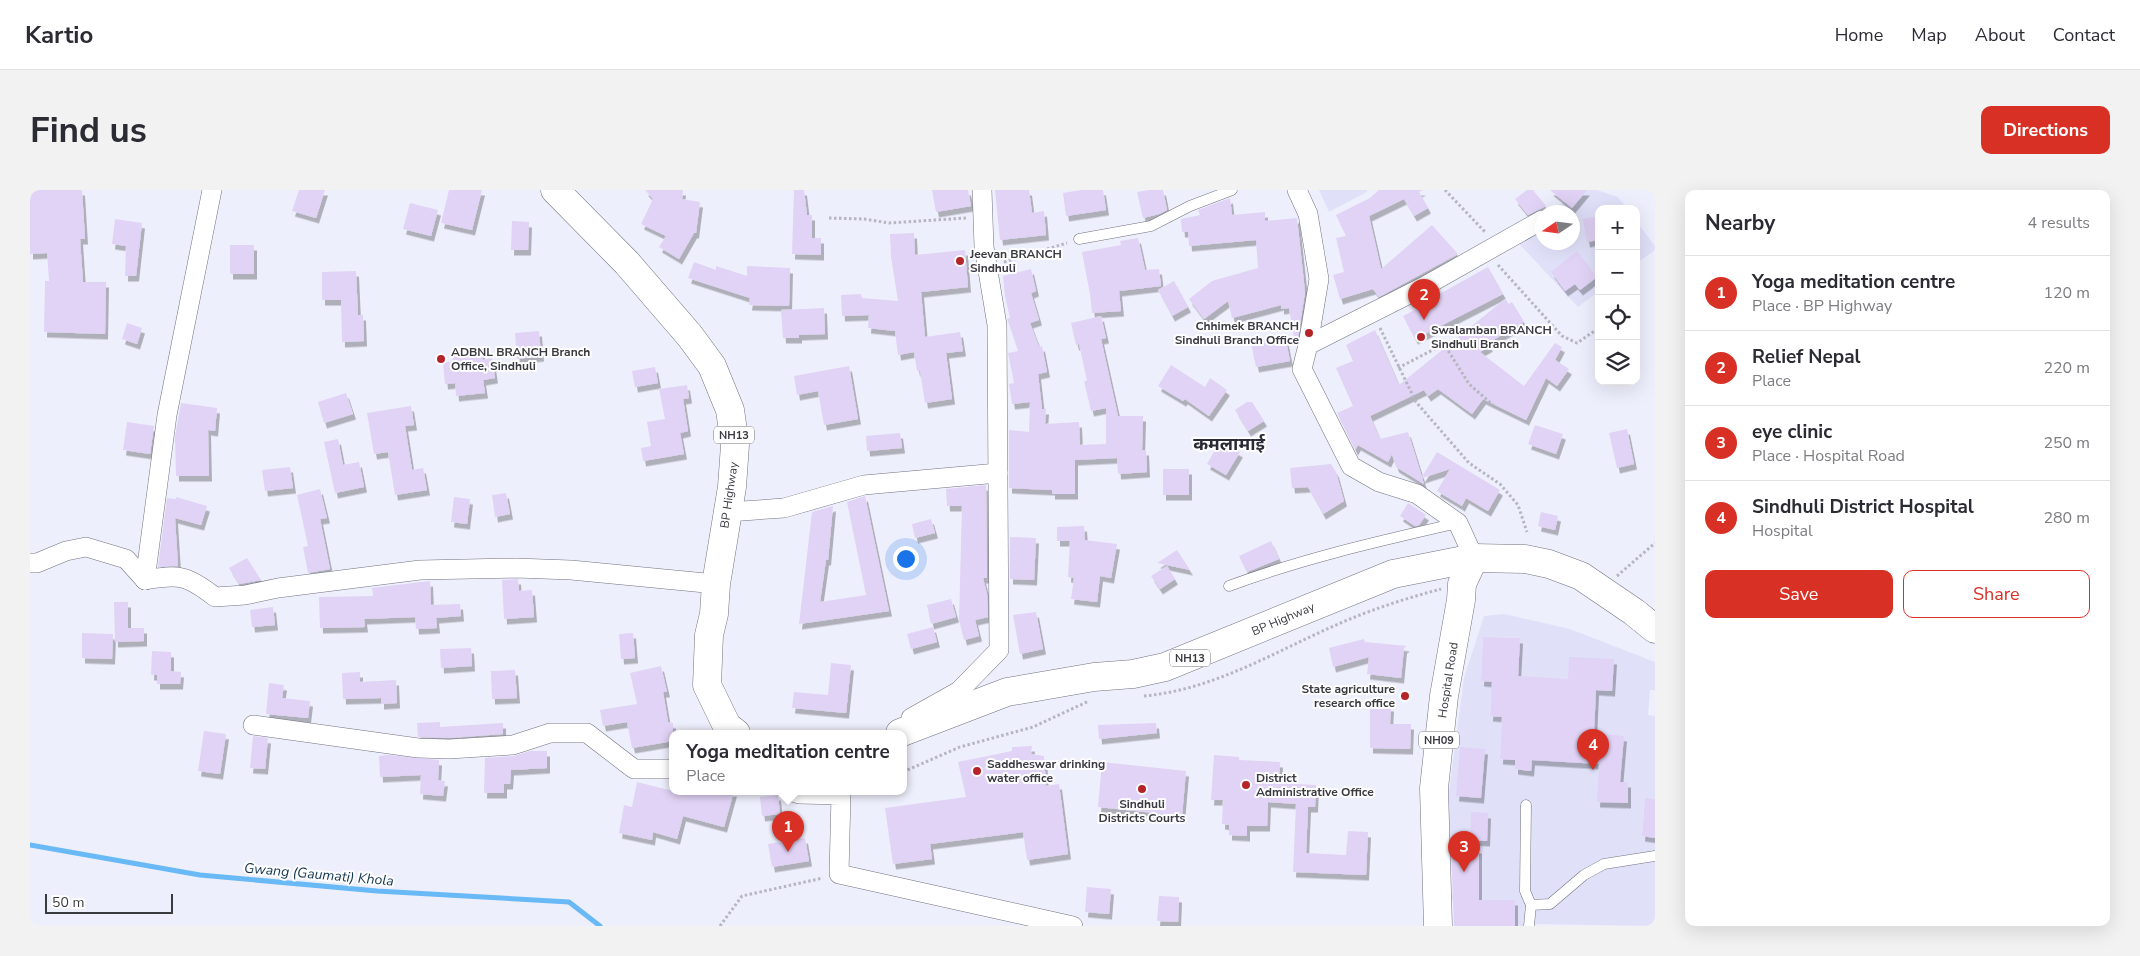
<!DOCTYPE html>
<html lang="en">
<head>
<meta charset="utf-8">
<style>
	:root { --surface:#fff; --page:#f2f2f3; --text:#2b2b33; --muted:#7c7c81; --line:#e1e1e2; --accent:#d93025 }
	body { margin:0; font-family:"Nunito Sans","Noto Sans Devanagari",sans-serif; background:var(--page); color:var(--text) }
	.controls { position:absolute; right:15px; top:15px; display:grid; overflow:hidden; border-radius:10px; box-shadow:0 5px 20px #0002 }
	.controls button { width:45px; height:45px; display:grid; place-items:center; padding:0; border:0; border-bottom:1px solid var(--line); background:var(--surface); color:var(--text); font:25px sans-serif }
	.compass { position:absolute; left:1505px; top:15px; width:45px; height:45px; border-radius:50%; background:var(--surface); box-shadow:0 5px 20px #0002; rotate:257deg }
	.scale { position:absolute; left:15px; bottom:12px; width:128px; box-sizing:border-box; padding-left:5px; border:2px solid #3a3a41; border-top:0; font-size:14px; line-height:18px; white-space:nowrap; color:#3a3a41; -webkit-text-stroke:4px #fefefe; paint-order:stroke }
	.you { position:absolute; left:875px; top:368px; width:18px; height:18px; margin:-12px; border:4px solid #fff; border-radius:50%; background:#1a73e8; box-shadow:0 0 0 8px #1a73e833 }
	.badge { display:grid; place-items:center; width:32px; height:32px; border-radius:50%; background:var(--accent); color:#fff; font-size:16px; font-weight:700 }
	.pin { position:absolute; translate:-50% -41px; filter:drop-shadow(0 1px 2px #0008) }
	.pin::after { content:''; position:absolute; top:26px; width:18px; height:15px; background:inherit; clip-path:polygon(0 0,100% 0,50% 100%) }
	.popup { position:absolute; left:639px; top:540px; width:238px; height:65px; box-sizing:border-box; display:grid; place-content:center; border-radius:10px; background:var(--surface); filter:drop-shadow(0 1px 4px #0005); font-size:16px; white-space:nowrap; color:var(--muted) }
	.popup b { font-size:19px; color:var(--text) }
	.popup::after { content:''; position:absolute; left:50%; top:100%; margin-left:-10px; border:10px solid transparent; border-top-color:var(--surface) }
	.list { margin:0; padding:0; list-style:none }
	h2 { display:flex; justify-content:space-between; align-items:center; height:65px; margin:0; padding:0 20px; font-size:21px }
	h2 small { font-size:16px; font-weight:400; color:var(--muted) }
	.list li { display:grid; grid-template-columns:32px 1fr auto; gap:15px; align-items:center; box-sizing:border-box; height:75px; padding:0 20px; border-top:1px solid var(--line) }
	.list b { display:block; font-size:19px; white-space:nowrap }
	.list p { margin:0; font-size:16px; white-space:nowrap; color:var(--muted) }
	.list em { font-size:16px; font-style:normal; color:var(--muted) }
	.actions { display:flex; gap:10px; padding:15px 20px }
	.actions a { flex:1; padding:11px 0; border:1px solid var(--accent); border-radius:10px; text-align:center; font-size:18px; color:var(--accent) }
	.actions .main { background:var(--accent); color:#fff }
	.icon { flex:none; width:28px; height:28px; fill:none; stroke:currentColor; stroke-width:2; stroke-linecap:round; stroke-linejoin:round }
	.map { position:relative; flex:none; width:1625px; height:736px; overflow:hidden; border-radius:10px }
	header { display:flex; align-items:center; gap:30px; box-sizing:border-box; height:70px; padding:0 25px; background:var(--surface); border-bottom:1px solid var(--line) }
	header strong { font-size:24px }
	nav { display:flex; gap:28px; margin-inline-start:auto; font-size:18px }
	.intro { display:flex; align-items:center; justify-content:space-between; box-sizing:border-box; height:120px; padding:0 30px }
	h1 { margin:0; font-size:35px }
	.button { padding:12px 22px; border-radius:10px; background:var(--accent); color:#fff; font-size:18px; font-weight:700 }
	main { display:flex; gap:30px; padding:0 30px }
	aside { flex:1; background:var(--surface); border-radius:10px; box-shadow:0 5px 20px #0002 }
	.map>svg:first-child { display:block }
</style>
</head>
<body>
<header>
<strong>Kartio</strong>
<nav><a>Home</a><a>Map</a><a>About</a><a>Contact</a></nav>
</header>
<div class="intro"><h1>Find us</h1><a class="button">Directions</a></div>
<main>
<div class="map">
<svg width="1625" height="736" viewBox="0 0 1625 736">
	<defs>
		<filter id="shadow"><feDropShadow dx="3" dy="5.5" stdDeviation="0" flood-color="#0004"/></filter>
	</defs>
	<rect width="100%" height="100%" fill="#eeeffc"/>
	<g fill="#e0e1f9" fill-rule="evenodd">
		<polygon points="1289,0 1337,0 1337,2 1299,22"/>
		<polygon points="1555,0 1567,0 1588,7 1597,19 1569,19 1569,101 1548,117 1479,43 1512,24 1512,52 1542,52 1542,22 1516,22"/>
		<polygon points="1606,31 1625,56 1625,60 1606,74"/>
		<path d="M1474,424l66,15 85,33v28h-5l-2,25 7,1v96l-11,-1 -2,25 13,2v88l-122,-2 -1,2h-17l-1,-26h-65l-4,-78 19,-144 20,-62zM1453,447l37,1 -2,45 -37,-2zM1583,469l-1,32 -44,-2zM1461,506l34,2 51,24 -3,40 -41,-2 -1,11 -16,-2v-9l-15,-1 2,-42 -12,-1zM1458,623l-1,28 -17,-1zM1420,658h29l-1,47h-28z"/>
	</g>
	<g fill="none" stroke-linecap="round" stroke-linejoin="round">
		<polyline stroke="#68b9f5" stroke-width="5" points="0,655 170,685 347,701 539,712 570,736"/>
	</g>
	<g fill="#e1d3f5" filter="url(#shadow)">
		<polygon points="0,0 52,0 55,49 50,49 53,92 76,92 75,144 14,142 15,91 19,91 17,63 0,64"/>
		<polygon points="269,0 295,0 286,28 262,21"/>
		<polygon points="419,0 452,0 442,40 411,33"/>
		<polygon points="615,0 653,0 652,9 670,12 666,43 664,43 649,69 629,57 636,46 611,34 623,9"/>
		<polygon points="764,0 774,0 777,25 782,25 782,48 791,48 791,65 762,64"/>
		<polygon points="902,0 938,0 941,16 906,22"/>
		<polygon points="965,0 999,0 1002,23 1014,21 1016,45 970,50"/>
		<polygon points="1051,0 1073,0 1076,20 1036,26 1033,3"/>
		<polygon points="1119,0 1133,0 1137,20 1129,24 1113,28 1107,2"/>
		<polygon points="1349,0 1393,0 1389,2 1398,18 1384,26 1374,9 1339,26 1351,79 1402,35 1428,64 1349,107 1343,99 1310,109 1303,85 1314,82 1306,48 1316,46 1306,25 1340,8"/>
		<polygon points="1497,0 1503,0 1516,16 1498,25 1485,9"/>
		<polygon points="1520,0 1557,0 1542,18"/>
		<polygon points="1200,8 1202,25 1235,22 1235,31 1267,28 1275,102 1268,147 1264,148 1259,118 1251,119 1251,115 1202,128 1198,111 1174,129 1159,109 1182,91 1228,78 1226,50 1159,56 1158,42 1152,42 1151,29 1170,25 1168,20"/>
		<polygon points="380,13 408,20 401,46 373,39"/>
		<polygon points="1569,26 1569,50 1557,52 1553,29"/>
		<polygon points="85,29 112,33 106,86 95,86 96,56 82,54"/>
		<polygon points="482,31 499,32 498,60 481,60"/>
		<polygon points="884,43 885,65 935,60 938,97 891,102 895,147 930,142 933,161 916,163 922,209 895,213 890,181 887,181 884,162 868,165 865,141 838,138 839,125 812,126 811,105 831,104 832,108 868,111 861,67 860,44"/>
		<polygon points="1108,48 1115,80 1129,79 1131,96 1089,101 1091,121 1062,123 1060,104 1052,62 1091,55 1090,51"/>
		<rect x="200" y="55" width="24" height="29"/>
		<polygon points="1547,61 1567,87 1550,100 1545,94 1535,101 1521,82"/>
		<polygon points="664,72 686,80 686,76 717,86 717,76 760,78 759,116 719,115 720,108 658,88"/>
		<polygon points="1458,77 1473,104 1385,149 1373,126 1406,109 1404,107"/>
		<polygon points="1001,79 1006,101 1001,103 1009,130 1000,133 1009,157 1012,156 1017,182 1008,184 1012,219 1016,219 1015,234 1049,232 1050,255 1076,254 1076,218 1061,221 1054,191 1057,191 1049,154 1046,155 1041,133 1071,126 1076,148 1071,149 1088,226 1113,226 1112,260 1116,260 1117,282 1088,284 1087,268 1045,270 1045,304 1022,304 1022,300 979,298 979,240 999,242 1000,212 982,214 979,194 984,193 978,163 988,161 978,131 977,129 980,128 975,106 973,86"/>
		<polygon points="326,81 328,125 333,125 334,151 312,152 311,110 292,110 292,82"/>
		<polygon points="1144,91 1158,117 1142,126 1128,100"/>
		<polygon points="1475,109 1479,114 1482,112 1494,132 1458,153 1460,156 1450,162 1494,196 1525,153 1532,157 1525,170 1539,179 1527,196 1516,188 1496,230 1453,209 1442,224 1408,199 1398,206 1394,200 1340,226 1350,249 1378,242 1392,287 1407,262 1470,300 1458,321 1436,308 1432,316 1407,301 1420,279 1392,288 1394,294 1366,277 1362,264 1358,272 1328,255 1325,260 1307,223 1323,216 1306,178 1323,171 1316,155 1345,140 1369,195"/>
		<polygon points="794,118 795,144 769,145 769,148 753,148 751,120"/>
		<polygon points="97,133 112,138 107,154 92,149"/>
		<polygon points="509,141 511,166 487,169 485,143"/>
		<polygon points="1255,146 1260,171 1226,177 1221,153"/>
		<polygon points="451,157 453,170 462,168 465,188 453,190 455,203 426,206 425,193 415,194 413,173 423,171 422,160"/>
		<polygon points="1141,175 1175,197 1180,188 1197,200 1179,226 1155,209 1153,211 1128,196"/>
		<polygon points="819,176 828,229 794,235 788,201 767,205 764,186"/>
		<polygon points="625,177 628,193 605,197 602,181"/>
		<polygon points="657,195 659,208 653,209 658,241 650,243 654,264 613,271 611,258 621,256 617,232 635,229 629,199"/>
		<polygon points="316,203 323,224 294,233 288,212"/>
		<polygon points="1217,212 1222,212 1234,231 1218,241 1205,220"/>
		<polygon points="151,213 187,218 185,241 178,240 179,286 146,286 145,247"/>
		<polygon points="381,216 384,235 375,236 382,280 393,278 397,300 365,305 358,262 344,264 337,223"/>
		<polygon points="97,232 124,236 120,264 93,260"/>
		<polygon points="1505,235 1533,244 1526,264 1498,254"/>
		<polygon points="1597,239 1604,274 1587,278 1579,243"/>
		<polygon points="870,243 872,258 837,261 836,246"/>
		<polygon points="308,249 313,275 329,272 334,297 305,303 294,252"/>
		<polygon points="1190,251 1210,262 1196,285 1177,274"/>
		<polygon points="1301,274 1306,282 1314,311 1293,324 1278,297 1262,298 1260,278"/>
		<polygon points="260,277 263,298 235,301 232,280"/>
		<rect x="1133" y="279" width="26" height="26"/>
		<polygon points="956,295 957,388 953,388 957,404 958,427 945,430 949,446 934,450 929,430 932,316 917,316 916,299"/>
		<polygon points="290,299 297,328 290,329 300,379 278,383 273,357 278,356 267,305"/>
		<polygon points="476,303 480,324 465,327 462,305"/>
		<polygon points="835,306 859,421 769,434 782,322 803,316 798,370 796,370 790,412 836,405 817,312"/>
		<polygon points="146,307 177,316 171,335 145,328 148,376 128,377 137,308 146,309"/>
		<polygon points="424,307 440,309 437,334 421,332"/>
		<polygon points="1378,313 1396,325 1389,335 1385,336 1370,326"/>
		<polygon points="1511,322 1528,326 1525,340 1508,336"/>
		<polygon points="901,329 905,343 885,348 882,334"/>
		<polygon points="1054,336 1055,350 1087,354 1081,388 1070,386 1067,412 1041,409 1044,388 1038,387 1040,351 1027,351 1027,337"/>
		<polygon points="980,347 1006,348 1004,390 980,389"/>
		<polygon points="1241,351 1249,369 1217,382 1209,366"/>
		<polygon points="1147,360 1160,380 1127,373"/>
		<polygon points="217,368 231,390 209,394 199,378"/>
		<polygon points="1137,376 1145,389 1130,399 1121,386"/>
		<polygon points="488,389 489,401 502,400 504,427 474,429 472,390"/>
		<polygon points="400,391 401,415 430,414 431,426 406,428 407,438 386,439 385,427 334,429 335,437 290,438 289,407 343,406 342,398"/>
		<polygon points="921,409 926,427 901,434 897,415"/>
		<polygon points="84,412 98,412 98,438 114,438 114,451 85,452"/>
		<polygon points="243,417 245,435 222,437 220,420"/>
		<polygon points="1006,422 1013,459 990,464 983,425"/>
		<polygon points="903,437 907,452 881,459 877,444"/>
		<polygon points="52,443 83,444 82,469 52,468"/>
		<polygon points="603,443 605,468 591,469 589,444"/>
		<polygon points="1453,447 1490,448 1488,486 1538,489 1539,467 1584,469 1582,501 1566,500 1564,543 1594,546 1590,592 1598,592 1598,613 1567,612 1569,574 1502,570 1501,581 1485,579 1485,570 1470,569 1472,527 1460,526 1462,492 1451,491"/>
		<polygon points="1334,449 1335,452 1377,456 1374,458 1371,488 1337,484 1339,467 1303,477 1299,458"/>
		<polygon points="441,458 442,476 411,478 410,459"/>
		<polygon points="122,461 141,462 141,481 151,482 150,494 127,494 127,485 121,485"/>
		<polygon points="801,473 821,475 816,523 762,518 764,502 798,505"/>
		<polygon points="631,476 637,502 633,502 638,532 643,533 643,551 602,558 597,532 573,536 570,520 607,514 600,483"/>
		<polygon points="485,480 487,508 462,509 461,481"/>
		<polygon points="330,482 330,492 366,490 367,513 351,514 351,508 313,509 312,483"/>
		<polygon points="239,493 254,495 252,508 280,511 278,528 236,524"/>
		<polygon points="1340,515 1361,516 1360,534 1381,534 1380,559 1340,558"/>
		<polygon points="410,532 410,537 473,533 473,544 419,548 388,547 387,533"/>
		<polygon points="1126,533 1127,543 1069,549 1068,535"/>
		<polygon points="174,541 196,544 190,584 168,581"/>
		<polygon points="223,546 238,548 235,579 220,578"/>
		<polygon points="1002,556 1001,564 1014,566 1016,596 1029,594 1038,664 997,670 993,642 900,654 902,669 863,674 855,618 936,607 928,572 982,561 982,557"/>
		<polygon points="1430,557 1455,559 1451,608 1426,606"/>
		<polygon points="500,561 517,561 517,578 481,580 480,594 474,594 474,603 454,603 455,568 484,566"/>
		<polygon points="358,565 409,570 408,590 415,591 413,606 390,604 391,585 350,587 349,566"/>
		<polygon points="1184,565 1209,567 1209,570 1250,572 1249,593 1286,595 1285,617 1278,617 1276,663 1316,665 1318,641 1338,642 1336,685 1263,682 1266,614 1238,612 1237,636 1217,636 1217,646 1199,645 1199,635 1192,634 1193,610 1181,610"/>
		<polygon points="1072,572 1156,581 1152,626 1068,617"/>
		<polygon points="607,592 643,601 704,601 694,637 653,626 647,649 623,642 622,650 589,643 594,615 602,617"/>
		<polygon points="748,605 750,624 732,626 730,607"/>
		<polygon points="1615,608 1625,609 1625,648 1612,646"/>
		<polygon points="1441,622 1458,623 1457,651 1440,650"/>
		<polygon points="775,648 779,671 742,677 738,654"/>
		<polygon points="1421,658 1449,658 1449,710 1485,710 1485,736 1424,736"/>
		<polygon points="1057,697 1081,699 1079,724 1055,722"/>
		<polygon points="1129,706 1149,707 1148,732 1127,731"/>
	</g>
	<g fill="none" stroke-linecap="round" stroke-linejoin="round">
		<g stroke="#717280" stroke-width="11">
			<g id="service">
				<polyline points="1049,49 1121,36 1160,16 1202,0"/>
				<path d="M1199,396c75,-28 151,-45 229,-63"/>
				<polyline points="1496,615 1495,701 1501,715 1499,736"/>
				<polyline points="1501,715 1520,714 1554,685 1574,674 1625,666"/>
			</g>
		</g>
		<g stroke="#717280" stroke-width="20">
			<g id="minor">
				<polyline points="1267,0 1278,24 1289,89 1278,155 1272,179 1321,276 1349,292 1387,304 1428,333 1444,368"/>
				<polyline points="1278,155 1395,96 1512,30"/>
				<polyline points="698,322 754,318 834,295 968,283"/>
				<polyline points="0,373 7,373 36,361 56,357 96,369 115,390"/>
				<path d="M115,390c34,-6 42,-5 70,17l30,-2 33,-7 142,-18 96,-2 55,2 145,14"/>
				<polyline points="115,390 137,225 182,0"/>
				<polyline points="881,528 929,501 969,460 967,135 954,57 952,0"/>
				<polyline points="223,535 388,558 419,559 483,555 520,543 557,543 604,579 643,579"/>
				<polyline points="759,601 769,604 811,605 809,684 1043,736"/>
			</g>
		</g>
		<g stroke="#717280" stroke-width="29">
			<polyline id="primary" points="1408,736 1404,598 1414,506 1431,410 1432,394 1444,368"/>
		</g>
		<g stroke="#717280" stroke-width="29">
			<g id="trunk">
				<polyline points="525,0 597,73 660,146 682,176 700,220 705,255 702,297 686,394 684,424 679,445 677,495 697,536 706,543"/>
				<polyline points="870,543 977,502 1064,487 1103,484 1135,477 1363,384 1444,368 1495,369 1519,374 1551,386 1604,422 1625,439"/>
			</g>
		</g>
		<g stroke="#b6b6c1" stroke-width="3" stroke-dasharray="2.5 2.5" stroke-linecap="butt">
			<polyline points="1415,0 1456,43"/>
			<polyline points="799,28 834,29 859,33 936,28"/>
			<polyline points="974,72 1037,53"/>
			<polyline points="1468,75 1532,146 1547,153 1569,138"/>
			<polyline points="1350,138 1386,212 1439,273 1470,294 1488,315 1497,342"/>
			<polyline points="1368,178 1414,154 1439,194 1463,215"/>
			<polyline points="1587,386 1625,353"/>
			<path d="M1114,506c75,-7 138,-49 206,-77 29,-12 61,-22 91,-30"/>
			<polyline points="873,582 930,557 1003,537 1059,511"/>
			<polyline points="690,736 712,706 793,688"/>
		</g>
		<use href="#service" stroke="#fff" stroke-width="10"/>
		<use href="#minor" stroke="#fff" stroke-width="19"/>
		<use href="#primary" stroke="#fff" stroke-width="28"/>
		<use href="#trunk" stroke="#fff" stroke-width="28"/>
	</g>
	<g fill="#b42429" stroke="#fefefe" stroke-width="2">
		<circle cx="930" cy="71" r="5"/>
		<circle cx="1279" cy="143" r="5"/>
		<circle cx="1391" cy="147" r="5"/>
		<circle cx="411" cy="169" r="5"/>
		<circle cx="1375" cy="506" r="5"/>
		<circle cx="947" cy="581" r="5"/>
		<circle cx="1216" cy="595" r="5"/>
		<circle cx="1112" cy="599" r="5"/>
	</g>
	<g text-anchor="middle" stroke-width="4" stroke-linejoin="round" paint-order="stroke">
		<g fill="#fefefe" stroke="#75757a" stroke-width="1">
			<rect x="684" y="236.5" width="40" height="17" rx="4"/>
			<rect x="1140" y="459.5" width="40" height="17" rx="4"/>
			<rect x="1389" y="541.5" width="40" height="17" rx="4"/>
		</g>
		<g font-size="11" font-weight="bold" fill="#3a3a41">
			<text x="704" y="249">NH13</text>
			<text x="1160" y="472">NH13</text>
			<text x="1409" y="554">NH09</text>
		</g>
		<g font-size="12" font-weight="bold" fill="#3a3a41" stroke="#fefefe" text-anchor="start">
			<text x="940" y="68">Jeevan BRANCH<tspan x="940" dy="14">Sindhuli</tspan></text>
			<text x="1269" y="140" text-anchor="end">Chhimek BRANCH<tspan x="1269" dy="14">Sindhuli Branch Office</tspan></text>
			<text x="1401" y="144">Swalamban BRANCH<tspan x="1401" dy="14">Sindhuli Branch</tspan></text>
			<text x="421" y="166">ADBNL BRANCH Branch<tspan x="421" dy="14">Office, Sindhuli</tspan></text>
			<text x="1365" y="503" text-anchor="end">State agriculture<tspan x="1365" dy="14">research office</tspan></text>
			<text x="957" y="578">Saddheswar drinking<tspan x="957" dy="14">water office</tspan></text>
			<text x="1226" y="592">District<tspan x="1226" dy="14">Administrative Office</tspan></text>
			<text x="1112" y="618" text-anchor="middle">Sindhuli<tspan x="1112" dy="14">Districts Courts</tspan></text>
		</g>
		<g font-size="12" fill="#3a3a41" stroke="#fefefe">
			<text transform="translate(699 305) rotate(-82)" y="4">BP Highway</text>
			<text transform="translate(1253 429) rotate(-23)" y="4">BP Highway</text>
			<text transform="translate(1418 490) rotate(-81)" y="4">Hospital Road</text>
		</g>
		<g font-size="14" font-style="italic" fill="#143750" stroke="#fefefe">
			<text transform="translate(289 684) rotate(5)" y="5">Gwang (Gaumati) Khola</text>
		</g>
		<g font-size="18" font-weight="bold" fill="#2a2b37" stroke="#fefefe">
			<text x="1199" y="260">कमलामाई</text>
		</g>
	</g>
</svg>
<div class="controls">
<button>+</button>
<button>−</button>
<button><svg class="icon" aria-label="locate" viewBox="0 0 24 24"><circle cx="12" cy="12" r="6"/><path d="M12 2v4M12 18v4M2 12h4M18 12h4"/></svg></button>
<button><svg class="icon" aria-label="layers" viewBox="0 0 24 24"><path d="M12 4l9 5-9 5-9-5zM3 14l9 5 9-5"/></svg></button>
</div>
<svg class="compass" viewBox="-18 -18 36 36"><path d="M0-13l5 13h-10z" fill="#e53935"/><path d="M0 13l5-13h-10z" fill="#7c7c81"/></svg>
<div class="scale">50 m</div>
<div class="you"></div>
<div class="pin badge" style="left:758px;top:662px">1</div>
<div class="popup"><b>Yoga meditation centre</b>Place</div>
<div class="pin badge" style="left:1394px;top:130px">2</div>
<div class="pin badge" style="left:1434px;top:682px">3</div>
<div class="pin badge" style="left:1563px;top:580px">4</div>
</div>
<aside>
<h2>Nearby<small>4 results</small></h2>
<ul class="list">
<li><span class="badge">1</span><div><b>Yoga meditation centre</b><p>Place · BP Highway</p></div><em>120 m</em></li>
<li><span class="badge">2</span><div><b>Relief Nepal</b><p>Place</p></div><em>220 m</em></li>
<li><span class="badge">3</span><div><b>eye clinic</b><p>Place · Hospital Road</p></div><em>250 m</em></li>
<li><span class="badge">4</span><div><b>Sindhuli District Hospital</b><p>Hospital</p></div><em>280 m</em></li>
</ul>
<div class="actions"><a class="main">Save</a><a>Share</a></div>
</aside>
</main>
</body>
</html>
